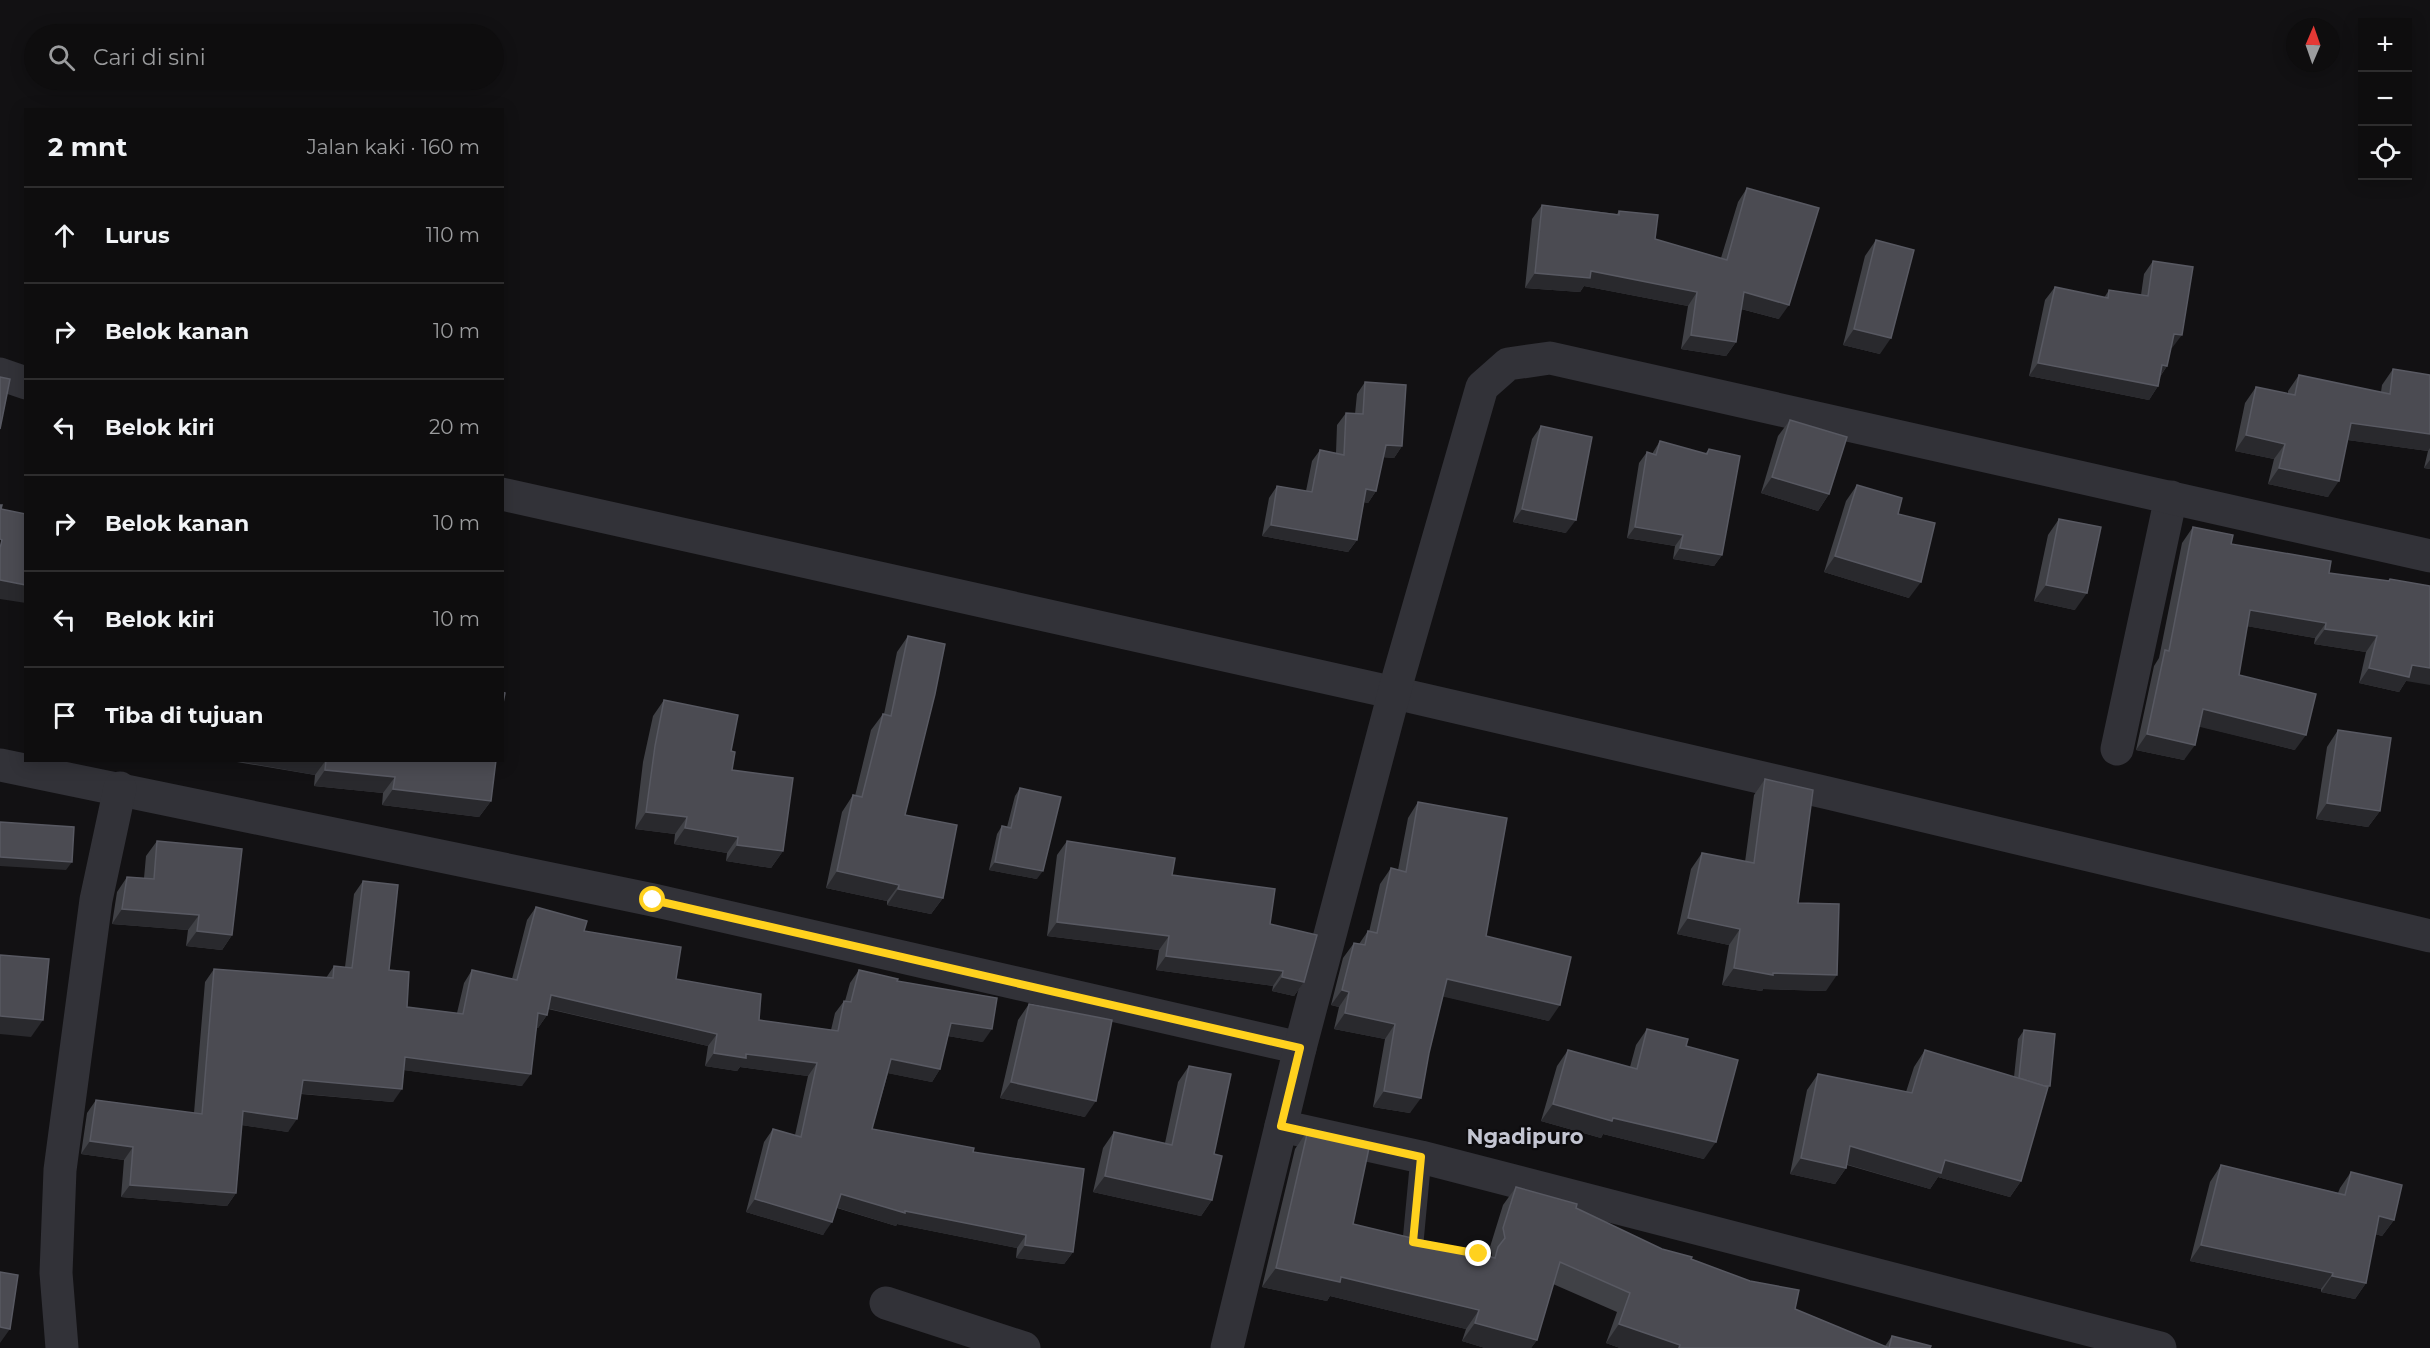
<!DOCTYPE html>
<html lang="id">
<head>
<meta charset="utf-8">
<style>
	:root { --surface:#0e0d0e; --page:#1c1b1c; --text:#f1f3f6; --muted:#9b9c9e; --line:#2e2d2e }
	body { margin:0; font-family:Montserrat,sans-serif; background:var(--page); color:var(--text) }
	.controls { position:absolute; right:18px; top:18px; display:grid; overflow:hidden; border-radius:0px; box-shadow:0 3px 15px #0003 }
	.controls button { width:54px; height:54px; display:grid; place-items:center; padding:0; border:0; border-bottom:2px solid var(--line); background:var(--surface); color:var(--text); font:30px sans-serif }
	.compass { position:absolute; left:2286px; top:18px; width:54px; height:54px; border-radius:50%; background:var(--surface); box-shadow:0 3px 15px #0003; rotate:2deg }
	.stop { position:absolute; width:18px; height:18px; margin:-14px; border:4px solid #ffd11e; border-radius:50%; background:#fff }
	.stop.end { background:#ffd11e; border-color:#fff; box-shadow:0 2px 6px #0008 }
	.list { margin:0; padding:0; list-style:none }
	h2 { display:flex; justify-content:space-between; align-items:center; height:78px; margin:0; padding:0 24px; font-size:26px }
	h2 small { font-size:20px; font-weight:400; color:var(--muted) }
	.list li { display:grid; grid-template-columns:39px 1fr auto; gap:18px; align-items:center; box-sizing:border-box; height:96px; padding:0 24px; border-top:2px solid var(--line) }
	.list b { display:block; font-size:22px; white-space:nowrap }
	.list em { font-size:20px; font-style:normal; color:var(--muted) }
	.icon { flex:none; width:33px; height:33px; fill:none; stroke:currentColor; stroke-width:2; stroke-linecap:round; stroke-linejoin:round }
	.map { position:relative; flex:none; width:2430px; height:1348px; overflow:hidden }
	.search { position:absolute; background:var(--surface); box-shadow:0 3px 15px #0003; left:24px; top:24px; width:480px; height:66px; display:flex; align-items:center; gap:15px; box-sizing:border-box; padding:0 21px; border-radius:33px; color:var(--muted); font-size:22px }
	.panel { position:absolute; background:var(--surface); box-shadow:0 3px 15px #0003; left:24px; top:108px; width:480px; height:654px; border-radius:0px }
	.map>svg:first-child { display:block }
</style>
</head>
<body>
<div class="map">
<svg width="2430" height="1348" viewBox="0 0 2430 1348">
	<rect width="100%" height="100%" fill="#121113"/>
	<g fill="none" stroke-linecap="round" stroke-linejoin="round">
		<polyline stroke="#323238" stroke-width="21" points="1413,1242 1421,1157"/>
		<g stroke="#323238" stroke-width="33">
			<polyline points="0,374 26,383"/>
			<polyline points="502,494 1395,693 1828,793 2430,936"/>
			<polyline points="2117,749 2171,497"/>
			<polyline points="0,765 653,900 1300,1048"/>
			<polyline points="1281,1126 1421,1157 2160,1348"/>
			<polyline points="886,1303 1024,1348"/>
			<polyline points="62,1348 56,1273 60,1170 96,900 120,788"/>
			<polyline points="1227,1348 1300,1048 1397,682 1482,387 1508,364 1550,358 2430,556"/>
		</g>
	</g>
	<g fill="#404146">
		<polygon points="1747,188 1779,319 1741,309 1736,342 1726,356 1681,349 1688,306 1584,286 1580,292 1525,288 1532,219 1542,205 1617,214 1619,211 1655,239 1721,258 1738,202"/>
		<polygon points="1876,240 1880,354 1843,345 1865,256"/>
		<polygon points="2153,261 2172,348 2171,348 2167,366 2160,377 2158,386 2149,400 2029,376 2045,300 2055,287 2104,298 2109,290 2141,295 2144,274"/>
		<polygon points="2393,369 2430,375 2430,469 2424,468 2428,451 2348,440 2328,497 2268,484 2274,459 2235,451 2245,403 2256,387 2288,394 2288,391 2299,375 2381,392 2382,385"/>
		<polygon points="1365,382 1402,446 1394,458 1383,457 1376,491 1368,503 1364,502 1357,540 1348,552 1262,536 1269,498 1277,486 1306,491 1312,461 1320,450 1336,453 1337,425 1346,413 1355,414 1357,394"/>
		<polygon points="1790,420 1829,494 1818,511 1761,493 1778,436"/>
		<polygon points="1541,426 1566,533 1513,522 1532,439"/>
		<polygon points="1660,441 1705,454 1709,449 1722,555 1714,566 1673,559 1675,546 1627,538 1639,463 1647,452 1652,454"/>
		<polygon points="1857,485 1898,514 1909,598 1824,572 1846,501"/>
		<polygon points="2059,519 2075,610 2034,601 2048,535"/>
		<polygon points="2193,527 2231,544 2329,573 2388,581 2390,579 2406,681 2399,692 2359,683 2366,652 2314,644 2315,638 2247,626 2239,675 2295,750 2199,726 2184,760 2136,750 2154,666 2159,658 2182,543"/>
		<polygon points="908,636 905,815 943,898 931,914 887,905 887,901 826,888 842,812 853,795 855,796 871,730 883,714 884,714 897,652"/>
		<polygon points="26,697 26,712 24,712"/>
		<polygon points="664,700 731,751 732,770 783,851 771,868 726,861 727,853 674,844 675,834 635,829 643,762 653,716"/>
		<polygon points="2338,730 2380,811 2368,827 2316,819 2327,747"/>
		<polygon points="496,760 491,801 479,817 382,805 383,793 314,786 315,775 231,761"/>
		<polygon points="1765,779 1798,903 1826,991 1763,989 1762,991 1722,985 1729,945 1677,934 1691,869 1702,853 1745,862 1754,795"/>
		<polygon points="1020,788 1037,879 989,870 997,834 1002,826 1007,827 1015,796"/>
		<polygon points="1418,802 1486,936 1549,1021 1443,996 1410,1113 1373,1107 1385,1039 1334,1029 1339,1007 1331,1005 1343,958 1354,943 1359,944 1368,931 1369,932 1380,884 1391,868 1398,870 1408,818"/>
		<polygon points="157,841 232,935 222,950 186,946 188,930 112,924 117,892 127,877 144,878 146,856"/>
		<polygon points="1067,841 1172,875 1270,924 1304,982 1294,996 1272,991 1273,986 1156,970 1159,950 1047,936 1057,855"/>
		<polygon points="363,881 389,970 407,1007 457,1013 464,983 472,970 512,979 527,920 536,907 584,931 676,979 759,1020 831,1030 835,1013 844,1001 845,1001 850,983 859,970 897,981 983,1042 948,1036 940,1069 932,1082 888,1073 872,1129 973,1152 1073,1252 1064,1264 1016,1258 1017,1248 897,1224 896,1226 837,1208 823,1235 746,1212 764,1142 773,1129 795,1135 808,1076 740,1067 737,1071 705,1066 708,1046 548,1009 547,1015 538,1028 537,1028 522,1086 404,1070 393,1102 301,1094 288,1132 242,1125 236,1193 227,1206 121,1197 124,1160 81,1154 87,1113 96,1100 194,1113 205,982 214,969 326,978 334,966 345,967 354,894"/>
		<polygon points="1029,1004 1085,1117 1000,1098 1018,1020"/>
		<polygon points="1647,1029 1686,1046 1704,1159 1603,1134 1601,1138 1541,1121 1557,1066 1568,1050 1630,1067 1636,1045"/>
		<polygon points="2024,1030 2046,1092 2021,1181 2010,1197 1938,1177 1930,1189 1847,1165 1846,1168 1835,1184 1790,1174 1807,1090 1818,1074 1906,1092 1914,1067 1925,1050 2014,1077 2018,1039"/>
		<polygon points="1189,1066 1214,1154 1212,1200 1201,1216 1093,1192 1103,1148 1114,1132 1165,1143 1178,1082"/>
		<polygon points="1308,1130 1353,1224 1491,1257 1492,1255 1490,1247 1503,1205 1516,1187 1576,1208 1662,1249 1691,1259 1795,1309 1885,1346 1892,1336 1930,1348 1620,1348 1606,1343 1617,1312 1553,1284 1537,1340 1531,1348 1485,1348 1462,1341 1466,1329 1330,1296 1327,1301 1262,1287 1295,1149"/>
		<polygon points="2221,1165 2338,1193 2340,1188 2351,1172 2394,1220 2382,1236 2375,1234 2366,1283 2355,1299 2321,1292 2321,1289 2190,1261 2210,1182"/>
	</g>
	<g fill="#29292d">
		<polygon points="1591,271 1697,292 1688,306 1584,286 1580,292 1525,288 1535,273"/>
		<polygon points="1744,292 1789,305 1779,319 1734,307"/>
		<polygon points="1854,329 1891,338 1880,354 1843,345"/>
		<polygon points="2174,334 2182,335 2172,348 2165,347"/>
		<polygon points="1691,335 1736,342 1726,356 1681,349"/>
		<polygon points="2038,363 2158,386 2149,400 2029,376"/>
		<polygon points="2162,365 2167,366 2158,379"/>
		<polygon points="2351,423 2430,434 2430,448 2428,451 2340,439"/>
		<polygon points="2246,435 2285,444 2274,459 2235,451"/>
		<polygon points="1386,445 1402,446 1394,458 1378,457"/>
		<polygon points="2430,460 2430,469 2424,468"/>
		<polygon points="2279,468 2339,481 2328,497 2268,484"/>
		<polygon points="1772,477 1829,494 1818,511 1761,493"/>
		<polygon points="1366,489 1376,491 1368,503 1358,501"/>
		<polygon points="1522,509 1576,520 1566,533 1513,522"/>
		<polygon points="1271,525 1357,540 1348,552 1262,536"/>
		<polygon points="1635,527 1683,535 1675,546 1627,538"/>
		<polygon points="1680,548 1722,555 1714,566 1673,559"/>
		<polygon points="1835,556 1921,582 1909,598 1824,572"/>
		<polygon points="0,580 26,585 26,603 0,599"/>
		<polygon points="2046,585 2087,593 2075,610 2034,601"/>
		<polygon points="2250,610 2326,623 2315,638 2240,625"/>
		<polygon points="2325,629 2377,636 2366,652 2314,644"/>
		<polygon points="2412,665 2430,668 2430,685 2406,681 2399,692 2359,683 2369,668"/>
		<polygon points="2203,709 2306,735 2295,750 2192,725"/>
		<polygon points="2147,734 2195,745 2184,760 2136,750"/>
		<polygon points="231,760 326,760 315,775"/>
		<polygon points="325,770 395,777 383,793 314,786"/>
		<polygon points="393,789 491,801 479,817 382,805"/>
		<polygon points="2327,803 2380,811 2368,827 2316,819"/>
		<polygon points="646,812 687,817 675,834 635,829"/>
		<polygon points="685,828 738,837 727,853 674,844"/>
		<polygon points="737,845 783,851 771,868 726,861"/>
		<polygon points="0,857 72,862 66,870 0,866"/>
		<polygon points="995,862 1043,871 1037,879 989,870"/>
		<polygon points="837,871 899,885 887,901 826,888"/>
		<polygon points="898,889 943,898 931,914 887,905"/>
		<polygon points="122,909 199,915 188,930 112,924"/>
		<polygon points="1688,918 1740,929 1729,945 1677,934"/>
		<polygon points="1057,922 1169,936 1159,950 1047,936"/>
		<polygon points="197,931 232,935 222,950 186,946"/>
		<polygon points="1166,956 1283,971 1273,986 1156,970"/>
		<polygon points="1734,968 1773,973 1837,975 1826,991 1763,989 1762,991 1722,985"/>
		<polygon points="1282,977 1304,982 1294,996 1272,991"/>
		<polygon points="1447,979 1560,1005 1549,1021 1436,995"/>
		<polygon points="1342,990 1349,992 1339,1007 1331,1005"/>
		<polygon points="551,995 717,1034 708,1046 542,1007"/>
		<polygon points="538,1013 547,1015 538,1028 529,1026"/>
		<polygon points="1345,1013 1395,1024 1385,1039 1334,1029"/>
		<polygon points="0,1016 43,1020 31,1037 0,1034"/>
		<polygon points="951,1023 992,1029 983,1042 942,1035"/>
		<polygon points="714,1053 746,1054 817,1063 808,1076 740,1067 737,1071 705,1066"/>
		<polygon points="405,1057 531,1074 522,1086 396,1069"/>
		<polygon points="891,1059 940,1069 932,1082 882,1072"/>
		<polygon points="303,1080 402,1089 393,1102 294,1093"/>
		<polygon points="1011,1082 1096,1101 1085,1117 1000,1098"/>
		<polygon points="1384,1091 1421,1098 1410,1113 1373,1107"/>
		<polygon points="1553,1104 1613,1118 1716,1142 1704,1159 1603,1134 1601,1138 1541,1121"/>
		<polygon points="243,1111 297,1119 288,1132 234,1124"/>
		<polygon points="90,1141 133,1147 124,1160 81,1154"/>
		<polygon points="1850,1146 1945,1160 2021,1181 2010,1197 1938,1177 1930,1189 1839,1162"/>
		<polygon points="1801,1158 1846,1168 1835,1184 1790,1174"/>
		<polygon points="1105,1176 1212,1200 1201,1216 1093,1192"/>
		<polygon points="130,1185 236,1193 227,1206 121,1197"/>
		<polygon points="841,1194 1026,1235 1017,1248 897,1224 896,1226 832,1206"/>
		<polygon points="755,1199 832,1222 823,1235 746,1212"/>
		<polygon points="2379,1216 2394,1220 2382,1236 2368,1232"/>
		<polygon points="1025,1245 1073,1252 1064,1264 1016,1258"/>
		<polygon points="2201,1245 2333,1273 2321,1289 2190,1261"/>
		<polygon points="1276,1268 1341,1277 1479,1310 1466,1329 1330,1296 1327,1301 1262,1287"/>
		<polygon points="2332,1276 2366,1283 2355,1299 2321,1292"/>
		<polygon points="1475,1323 1537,1340 1531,1348 1485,1348 1462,1341"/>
		<polygon points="1619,1324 1680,1345 1678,1348 1620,1348 1606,1343"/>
		<polygon points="0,1327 10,1329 0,1343"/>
	</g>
	<g fill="#4b4b52" stroke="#585962" stroke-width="1.5">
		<polygon points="1747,188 1819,208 1789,305 1744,292 1736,342 1691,335 1697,292 1591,271 1590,278 1535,273 1542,205 1619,215 1619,211 1658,215 1655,239 1727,260"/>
		<polygon points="1876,240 1914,250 1891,338 1854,329"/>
		<polygon points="2153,261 2193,267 2182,335 2174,334 2167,366 2162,365 2158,386 2038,363 2055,287 2108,298 2109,290 2148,296"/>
		<polygon points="2393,369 2430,375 2430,434 2351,423 2339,481 2279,468 2285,444 2246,435 2256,387 2295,395 2299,375 2390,394"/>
		<polygon points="0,377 10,379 0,429"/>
		<polygon points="1365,382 1406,385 1402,446 1386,445 1376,491 1366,489 1357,540 1271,525 1277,486 1312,492 1320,450 1344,455 1346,413 1363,414"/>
		<polygon points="1790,420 1847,437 1829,494 1772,477"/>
		<polygon points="1541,426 1592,437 1576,520 1522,509"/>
		<polygon points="1660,441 1707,454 1709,449 1740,456 1722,555 1680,548 1683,535 1635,527 1647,452 1656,455"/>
		<polygon points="1857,485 1902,498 1898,514 1935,523 1921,582 1835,556"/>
		<polygon points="0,505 2,505 1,509 26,514 26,585 0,580 0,548 2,540 0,539"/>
		<polygon points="2059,519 2101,527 2087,593 2046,585"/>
		<polygon points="2193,527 2233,535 2231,544 2331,561 2329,573 2389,581 2390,579 2430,586 2430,668 2412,665 2409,677 2369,668 2377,636 2325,629 2326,623 2250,610 2239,675 2316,694 2306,735 2203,709 2195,745 2147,734 2165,650 2169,651"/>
		<polygon points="908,636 945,644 935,694 905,815 957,825 943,898 898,889 899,885 837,871 853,795 862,797 883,714 891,716"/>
		<polygon points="502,692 505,693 502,708"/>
		<polygon points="664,700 738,715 731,751 735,752 732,770 793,778 783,851 737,845 738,837 685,828 687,817 646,812 655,746"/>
		<polygon points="2338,730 2391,738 2380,811 2327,803"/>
		<polygon points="326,760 496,760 491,801 393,789 395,777 325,770"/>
		<polygon points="1765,779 1813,790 1798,903 1839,904 1837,975 1773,973 1773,975 1734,968 1740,929 1688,918 1702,853 1754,863"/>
		<polygon points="1020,788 1061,797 1043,871 995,862 1002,826 1011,828"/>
		<polygon points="1418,802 1507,818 1486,936 1571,957 1560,1005 1447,979 1429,1053 1421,1098 1384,1091 1395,1024 1345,1013 1349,992 1342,990 1354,943 1365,945 1368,931 1377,933 1391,868 1406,872"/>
		<polygon points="0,822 74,827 72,862 0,857"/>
		<polygon points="157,841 242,849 232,935 197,931 199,915 122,909 127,877 154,879"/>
		<polygon points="1067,841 1175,858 1172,875 1275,889 1270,924 1317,935 1304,982 1282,977 1283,971 1166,956 1169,936 1057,922"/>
		<polygon points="363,881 398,885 389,970 409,972 407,1007 463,1014 472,970 517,980 536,907 587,921 584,931 681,947 676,979 761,994 759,1020 838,1031 844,1001 851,1002 859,970 898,979 897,981 997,998 992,1029 951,1023 940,1069 891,1059 872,1129 974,1148 973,1152 1084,1169 1073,1252 1025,1245 1026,1235 905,1211 905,1213 841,1194 832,1222 755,1199 773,1129 801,1137 817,1063 746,1054 746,1058 714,1053 717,1034 551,995 547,1015 538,1013 531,1074 405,1057 402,1089 303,1080 297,1119 243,1111 236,1193 130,1185 133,1147 90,1141 96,1100 202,1114 214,969 333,978 334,966 352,968"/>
		<polygon points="0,955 49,959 43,1020 0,1016"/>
		<polygon points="1029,1004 1112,1020 1096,1101 1011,1082"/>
		<polygon points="1647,1029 1688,1039 1686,1046 1738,1060 1716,1142 1613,1118 1612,1121 1553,1104 1568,1050 1637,1069"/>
		<polygon points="2024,1030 2055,1034 2050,1086 2044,1086 2019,1078"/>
		<polygon points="1925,1050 2048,1087 2021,1181 1945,1160 1941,1173 1850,1146 1846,1168 1801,1158 1818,1074 1912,1093"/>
		<polygon points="1189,1066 1231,1074 1214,1154 1222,1156 1212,1200 1105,1176 1114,1132 1172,1145"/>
		<polygon points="1308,1130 1370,1143 1353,1224 1495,1258 1498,1247 1505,1238 1503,1228 1516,1187 1577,1204 1576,1208 1662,1249 1692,1257 1691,1259 1750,1281 1799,1290 1795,1309 1889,1348 1892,1336 1931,1346 1930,1348 1679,1348 1680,1345 1619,1324 1630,1293 1560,1262 1537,1340 1475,1323 1479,1310 1341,1277 1340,1282 1276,1268"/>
		<polygon points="2221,1165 2345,1195 2351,1172 2402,1185 2394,1220 2379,1216 2366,1283 2332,1276 2333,1273 2201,1245"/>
		<polygon points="0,1272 18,1275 10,1329 0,1327"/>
	</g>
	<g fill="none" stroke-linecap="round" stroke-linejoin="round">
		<polyline stroke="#ffd11e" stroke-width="8" points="653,900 1300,1048 1281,1126 1421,1157 1413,1242 1479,1254"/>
	</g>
	<g text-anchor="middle" stroke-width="4.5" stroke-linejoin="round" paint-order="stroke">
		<g font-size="21" font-weight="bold" fill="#c3c5d1" stroke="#0d0c0e">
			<text x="1525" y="1144">Ngadipuro</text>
		</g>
	</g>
</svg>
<div class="controls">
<button>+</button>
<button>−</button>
<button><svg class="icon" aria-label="locate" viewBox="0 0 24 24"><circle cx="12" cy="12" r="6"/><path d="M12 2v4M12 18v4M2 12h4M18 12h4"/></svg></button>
</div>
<svg class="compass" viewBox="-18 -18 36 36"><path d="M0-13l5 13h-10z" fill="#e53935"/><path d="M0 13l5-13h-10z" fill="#9b9c9e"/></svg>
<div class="stop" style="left:653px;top:900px"></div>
<div class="stop end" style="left:1479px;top:1254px"></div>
<div class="search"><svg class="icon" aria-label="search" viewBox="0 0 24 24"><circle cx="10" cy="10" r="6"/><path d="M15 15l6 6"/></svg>Cari di sini</div>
<section class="panel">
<h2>2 mnt<small>Jalan kaki · 160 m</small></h2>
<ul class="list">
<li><svg class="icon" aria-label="ahead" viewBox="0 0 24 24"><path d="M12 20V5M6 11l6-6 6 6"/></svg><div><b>Lurus</b></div><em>110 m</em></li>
<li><svg class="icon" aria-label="right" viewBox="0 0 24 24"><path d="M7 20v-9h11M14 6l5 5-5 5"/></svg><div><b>Belok kanan</b></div><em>10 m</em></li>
<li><svg class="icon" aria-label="left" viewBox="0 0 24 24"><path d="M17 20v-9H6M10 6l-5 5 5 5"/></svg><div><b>Belok kiri</b></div><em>20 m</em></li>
<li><svg class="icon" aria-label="right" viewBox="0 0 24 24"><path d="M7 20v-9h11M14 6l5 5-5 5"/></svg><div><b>Belok kanan</b></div><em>10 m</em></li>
<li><svg class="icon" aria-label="left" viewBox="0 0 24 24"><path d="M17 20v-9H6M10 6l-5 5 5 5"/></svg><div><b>Belok kiri</b></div><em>10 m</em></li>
<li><svg class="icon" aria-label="arrive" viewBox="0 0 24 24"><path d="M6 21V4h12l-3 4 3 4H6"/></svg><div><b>Tiba di tujuan</b></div></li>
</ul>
</section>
</div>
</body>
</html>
